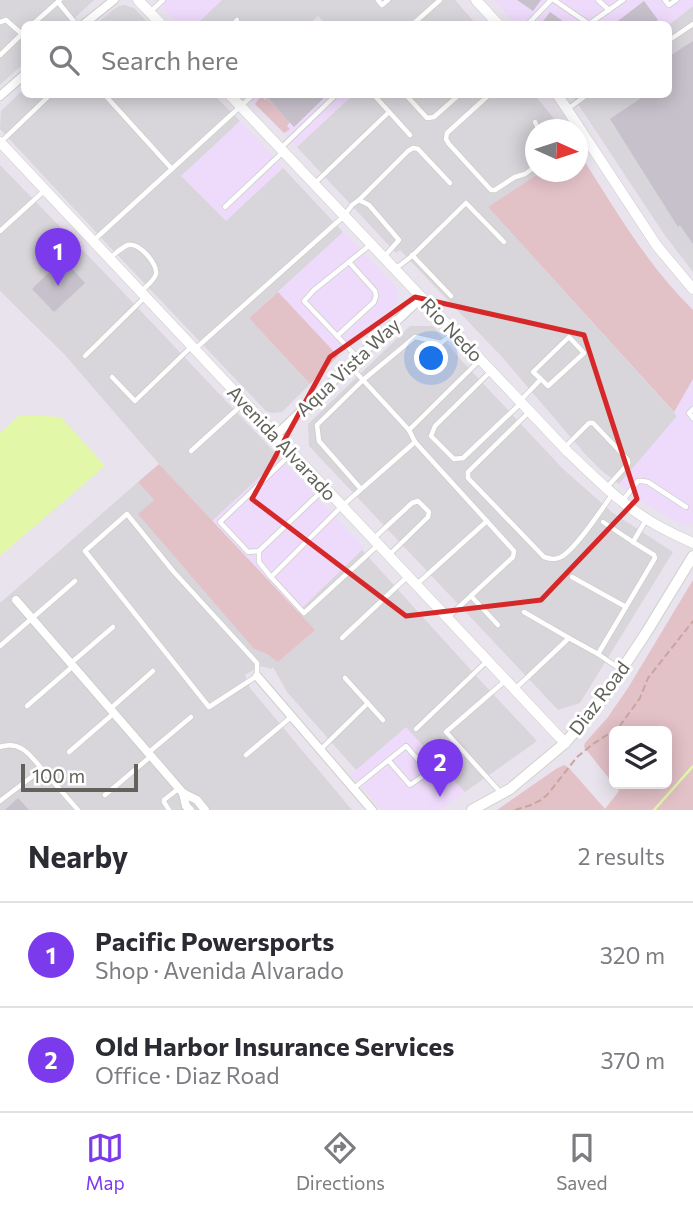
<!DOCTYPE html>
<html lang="en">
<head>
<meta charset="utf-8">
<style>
	:root { --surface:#fff; --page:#f7f7f7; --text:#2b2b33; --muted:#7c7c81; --line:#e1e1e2; --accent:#7c3aed }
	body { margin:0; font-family:Commissioner,sans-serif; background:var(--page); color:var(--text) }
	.controls { position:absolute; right:21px; bottom:21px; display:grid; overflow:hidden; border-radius:10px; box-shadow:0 4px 18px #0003 }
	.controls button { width:63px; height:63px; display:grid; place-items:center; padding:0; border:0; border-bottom:2px solid var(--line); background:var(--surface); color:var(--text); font:35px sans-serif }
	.compass { position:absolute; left:525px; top:119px; width:63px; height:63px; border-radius:50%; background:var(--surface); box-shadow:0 4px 18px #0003; rotate:93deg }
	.scale { position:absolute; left:21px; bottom:18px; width:117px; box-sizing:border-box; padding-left:7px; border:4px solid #60625b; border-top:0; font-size:19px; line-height:24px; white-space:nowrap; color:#60625b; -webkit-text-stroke:5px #fff; paint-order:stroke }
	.you { position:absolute; left:432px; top:359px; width:24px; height:24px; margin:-18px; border:5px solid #fff; border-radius:50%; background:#1a73e8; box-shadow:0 0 0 10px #1a73e833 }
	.badge { display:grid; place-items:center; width:46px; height:46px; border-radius:50%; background:var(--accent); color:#fff; font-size:23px; font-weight:700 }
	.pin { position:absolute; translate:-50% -58px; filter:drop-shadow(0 2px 4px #0008) }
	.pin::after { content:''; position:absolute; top:37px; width:24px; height:21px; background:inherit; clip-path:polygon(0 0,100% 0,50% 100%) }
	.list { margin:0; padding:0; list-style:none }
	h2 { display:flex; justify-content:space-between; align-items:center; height:91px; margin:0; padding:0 28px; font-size:30px }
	h2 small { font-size:23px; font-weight:400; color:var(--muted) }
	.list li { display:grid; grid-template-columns:46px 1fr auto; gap:21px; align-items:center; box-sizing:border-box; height:105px; padding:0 28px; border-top:2px solid var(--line) }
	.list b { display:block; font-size:26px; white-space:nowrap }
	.list p { margin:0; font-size:23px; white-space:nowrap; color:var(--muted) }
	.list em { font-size:23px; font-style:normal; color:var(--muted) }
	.icon { flex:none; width:38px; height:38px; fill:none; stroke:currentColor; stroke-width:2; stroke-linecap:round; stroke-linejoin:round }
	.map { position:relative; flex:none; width:693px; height:810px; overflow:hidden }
	.search { position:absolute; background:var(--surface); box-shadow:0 4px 18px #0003; left:21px; right:21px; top:21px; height:77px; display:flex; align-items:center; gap:18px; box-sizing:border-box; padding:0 24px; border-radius:10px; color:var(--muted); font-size:26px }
	.sheet { height:301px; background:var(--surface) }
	nav { display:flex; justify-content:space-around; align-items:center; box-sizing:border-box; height:98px; border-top:2px solid var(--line); background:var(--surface); font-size:19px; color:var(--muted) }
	nav a { display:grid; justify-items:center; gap:4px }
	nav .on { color:var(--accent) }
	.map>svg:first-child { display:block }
</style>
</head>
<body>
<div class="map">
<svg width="693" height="810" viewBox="0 0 693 810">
	<rect width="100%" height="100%" fill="#e9e3ed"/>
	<g fill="#eedafb">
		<polygon points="156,0 222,0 197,24 179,24"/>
		<polygon points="493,0 693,0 693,6 669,25 516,24"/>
		<polygon points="246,95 353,95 297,147"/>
		<polygon points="240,121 283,168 226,222 180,175"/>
		<polygon points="343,232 394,285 399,295 397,303 338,356 278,292"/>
		<polygon points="693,379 693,524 683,525 644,503 619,484 677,416 674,412"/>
		<polygon points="280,458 364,548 298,612 212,521"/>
		<polygon points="406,727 465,792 440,810 382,810 351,774"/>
	</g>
	<g fill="#d8d5db">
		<polygon points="0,0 94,0 68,24 24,24 24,63 0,85"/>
		<polygon points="222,0 455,0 476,24 326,24 318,16 309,24 197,24"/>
		<polygon points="124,5 134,8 149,24 96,24 113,10 119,6"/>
		<polygon points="693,6 693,272 664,234 572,95 668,94 669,25"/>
		<polygon points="24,89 24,94 214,95 240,121 181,176 226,221 283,168 343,232 249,318 310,384 282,412 272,413 266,411 106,243 0,129 1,111"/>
		<polygon points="353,95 535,95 562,129 536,130 536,172 541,172 488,207 677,416 619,484 601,470 585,454 502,357 400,250 396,253 297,147"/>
		<polygon points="0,165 102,270 280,458 212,521 159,464 65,355 0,291"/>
		<polygon points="410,326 433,326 462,361 563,469 613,513 673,552 580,703 558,710 309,446 308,424"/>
		<polygon points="138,482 154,500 139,514 254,649 267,654 278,662 314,630 298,612 362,550 479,679 537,741 465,792 406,727 356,770 287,692 273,667 271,669 260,666 245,675 250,688 352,810 0,810 0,603"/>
	</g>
	<g fill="#e2c1c7" fill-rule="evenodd">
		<polygon points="261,96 265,100 267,98 290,122 287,126 290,129 284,133 255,104"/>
		<path d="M578,151c35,55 68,113 115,159v69l-19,33 -186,-205 53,-35h37z"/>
		<polygon points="278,292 338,356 310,384 249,318"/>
		<polygon points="159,464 315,630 278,662 267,654 254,649 138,514 154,500 138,482"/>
		<path d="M693,580v230h-196l59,-41 8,-4 5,3 36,41 14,-18 -35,-44 1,-4 23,-26 20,-29zM614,731h53v53h-53z"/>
	</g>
	<polygon fill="#e2f8a8" points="20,415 61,417 105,466 0,556 0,433"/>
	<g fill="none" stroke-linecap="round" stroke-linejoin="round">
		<polyline stroke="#e2f8a8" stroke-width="2.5" points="654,810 693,766"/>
	</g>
	<g fill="#c6c1ca">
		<polygon points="517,0 541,0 533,11"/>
		<polygon points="644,1 658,20 652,24 614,24"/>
		<polygon points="550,12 567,24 541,24"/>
		<polygon points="693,41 693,244 680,225 678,227 610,119 647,94 668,94 668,57"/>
		<polygon points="264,94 328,94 294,127"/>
		<polygon points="63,259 85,283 54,312 32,289"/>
		<polygon points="18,798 29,810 5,810"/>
	</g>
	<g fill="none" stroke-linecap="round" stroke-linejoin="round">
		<g stroke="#cccfc9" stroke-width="6">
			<g id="service">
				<polyline points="378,0 382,5 388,0"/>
				<polyline points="554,0 589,24"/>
				<polyline points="598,0 609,10"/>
				<polyline points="665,0 669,5 676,0"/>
				<polyline points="58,2 76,24"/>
				<polyline points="150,12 163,0"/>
				<polyline points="0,22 6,20 22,34 24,32"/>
				<polyline points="33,24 60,0"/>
				<polyline points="233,24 237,20"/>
				<polyline points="413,24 440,0"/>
				<polyline points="528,24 551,0"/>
				<polyline points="589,24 623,0"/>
				<polyline points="668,41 693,24"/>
				<polyline points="0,55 22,34"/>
				<polyline points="104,94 172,169"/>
				<polyline points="373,94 410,135"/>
				<polyline points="490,94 447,133 446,139 449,144 491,190 495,190 515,177 525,174 536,166"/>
				<polyline points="406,95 427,118 434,117 460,94"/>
				<polyline points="569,108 588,94"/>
				<polyline points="535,122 539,130"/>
				<polyline points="1,142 51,94"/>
				<polyline points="281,148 337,94"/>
				<polyline points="314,184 389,112"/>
				<polyline points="359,200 408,151 413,148 418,149 450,183"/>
				<polyline points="225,207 283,152"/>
				<polyline points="0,231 44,191"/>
				<polyline points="94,240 254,94"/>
				<polyline points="412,255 451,296"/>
				<path d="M110,258c5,-4 12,-11 18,-13 11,-3 30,19 28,29 -2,7 -10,12 -14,17"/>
				<polyline points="395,269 412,256 466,203 504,242"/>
				<polyline points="455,332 441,343 415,337 363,380 409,430 480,360"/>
				<polyline points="337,336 374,302 376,296 375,291 349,262"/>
				<polyline points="195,349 344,216 352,205 359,200 369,205 399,240 383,258"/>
				<polyline points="85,356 145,297"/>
				<polyline points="358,358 304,301 314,290 370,245"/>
				<polyline points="350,366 363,380 317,425 319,441 361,489"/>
				<polyline points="491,371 435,426 431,436 454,459 463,458 522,402"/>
				<polyline points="112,377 135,401 191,347"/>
				<polyline points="521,400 541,379 533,372 569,337 584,353 548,386 541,379"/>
				<polyline points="693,409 689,413 693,418"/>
				<path d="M529,412l-61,60v6l76,79c7,2 11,3 17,0 15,-8 41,-48 52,-64"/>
				<polyline points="415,442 514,551 513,557 447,618"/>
				<polyline points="565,447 589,423 593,423 628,460 628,464 607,487"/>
				<polyline points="191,451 244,403"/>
				<polyline points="623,500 638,481 642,481 648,482 686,507"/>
				<polygon points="127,514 173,571 257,663 257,676 209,707 85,551"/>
				<polyline points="603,522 633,542"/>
				<polyline points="373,539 412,503 418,501 429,512 428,517 389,555"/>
				<polyline points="378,545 304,613 271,577 342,506 415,442 409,430"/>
				<polyline points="259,551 248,552 220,522 291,454"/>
				<polyline points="271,577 259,562 259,551 324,489"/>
				<polyline points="572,577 626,607"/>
				<polyline points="417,584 487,521"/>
				<polyline points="471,596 498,625"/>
				<polyline points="524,612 569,638"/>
				<polyline points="342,638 408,576"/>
				<polyline points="0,646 75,581"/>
				<polyline points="598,654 620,669"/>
				<polyline points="71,663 113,627"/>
				<polyline points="345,678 383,720"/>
				<polyline points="515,689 569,638 598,654 655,558 654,555 633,542 646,520"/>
				<polyline points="27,706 72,667"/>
				<polyline points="110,709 153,671"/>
				<polyline points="416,729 487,661"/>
				<path d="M0,747c20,-7 30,8 42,22"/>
				<polyline points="321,749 368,703"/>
				<polyline points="69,752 113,714"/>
				<polyline points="148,753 191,717"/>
				<polyline points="246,755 291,717"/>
				<polyline points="354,788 406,746 429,772 410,785 389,761"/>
				<polyline points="501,793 446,732 505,681"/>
				<polyline points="105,795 150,757"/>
				<polyline points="0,801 42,769 78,810"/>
				<polyline points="169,810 164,802 164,800 178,789"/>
			</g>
		</g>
		<g stroke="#cccfc9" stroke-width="10">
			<g id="minor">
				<polyline points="84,24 114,0"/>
				<polyline points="0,96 24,75"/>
				<polyline points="275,436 421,298"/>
				<polyline points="16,600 183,793 197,800 205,810"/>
				<polyline points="257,676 372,810"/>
				<polyline points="183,793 186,806 190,810"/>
			</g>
		</g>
		<g stroke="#cccfc9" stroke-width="11">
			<g id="tertiary">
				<polyline points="138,0 161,24"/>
				<polyline points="476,0 498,24"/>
				<path d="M229,94l339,358c23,22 45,44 71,62 17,12 36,21 54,29"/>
				<polyline points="557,94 657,246 693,289"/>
				<polyline points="0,142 565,743"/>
			</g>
		</g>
		<g stroke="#d0d3cb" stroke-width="12">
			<polyline id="secondary" points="472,810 510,789 565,743 601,701 646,633 693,556"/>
		</g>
		<polyline stroke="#caa49f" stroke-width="2" stroke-dasharray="7 3.5" stroke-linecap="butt" points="515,810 531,805 541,800 548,794 577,757 593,744 619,727 640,698 648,678 693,621"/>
		<use href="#service" stroke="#fff" stroke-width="4.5"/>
		<use href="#minor" stroke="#fff" stroke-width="8"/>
		<use href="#tertiary" stroke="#fff" stroke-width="10"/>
		<use href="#secondary" stroke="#fff" stroke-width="10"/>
	</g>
	<path fill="none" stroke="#d62828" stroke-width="5" stroke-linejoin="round" d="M415,297l169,38 53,164 -96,101 -135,16 -154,-117 78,-142z"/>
	<g text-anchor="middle" stroke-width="6" stroke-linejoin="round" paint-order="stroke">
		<g font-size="19" fill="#60625b" stroke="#fff">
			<text transform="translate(452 330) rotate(46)" y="7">Rio Nedo</text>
			<text transform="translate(348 367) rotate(-43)" y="7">Aqua Vista Way</text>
			<text transform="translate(282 443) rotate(47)" y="7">Avenida Alvarado</text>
			<text transform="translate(599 698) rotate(-53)" y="7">Diaz Road</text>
		</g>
	</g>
</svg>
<div class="controls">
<button><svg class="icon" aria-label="layers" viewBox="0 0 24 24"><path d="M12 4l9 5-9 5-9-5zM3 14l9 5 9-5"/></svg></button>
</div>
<svg class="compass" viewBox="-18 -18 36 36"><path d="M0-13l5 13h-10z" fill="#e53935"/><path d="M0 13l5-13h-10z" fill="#7c7c81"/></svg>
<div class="scale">100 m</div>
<div class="you"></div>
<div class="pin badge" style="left:58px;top:286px">1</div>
<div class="pin badge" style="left:440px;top:797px">2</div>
<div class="search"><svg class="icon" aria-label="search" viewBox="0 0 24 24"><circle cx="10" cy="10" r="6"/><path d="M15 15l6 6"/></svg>Search here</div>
</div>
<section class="sheet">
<h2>Nearby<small>2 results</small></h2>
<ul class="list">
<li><span class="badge">1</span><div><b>Pacific Powersports</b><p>Shop · Avenida Alvarado</p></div><em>320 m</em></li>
<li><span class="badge">2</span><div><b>Old Harbor Insurance Services</b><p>Office · Diaz Road</p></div><em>370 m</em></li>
</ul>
</section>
<nav>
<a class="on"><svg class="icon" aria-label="map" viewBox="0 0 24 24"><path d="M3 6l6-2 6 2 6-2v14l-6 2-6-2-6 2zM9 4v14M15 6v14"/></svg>Map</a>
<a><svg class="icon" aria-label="directions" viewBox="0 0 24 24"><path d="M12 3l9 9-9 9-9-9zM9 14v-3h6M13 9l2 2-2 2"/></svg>Directions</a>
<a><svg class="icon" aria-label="saved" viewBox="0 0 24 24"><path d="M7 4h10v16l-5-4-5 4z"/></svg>Saved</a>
</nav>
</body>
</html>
